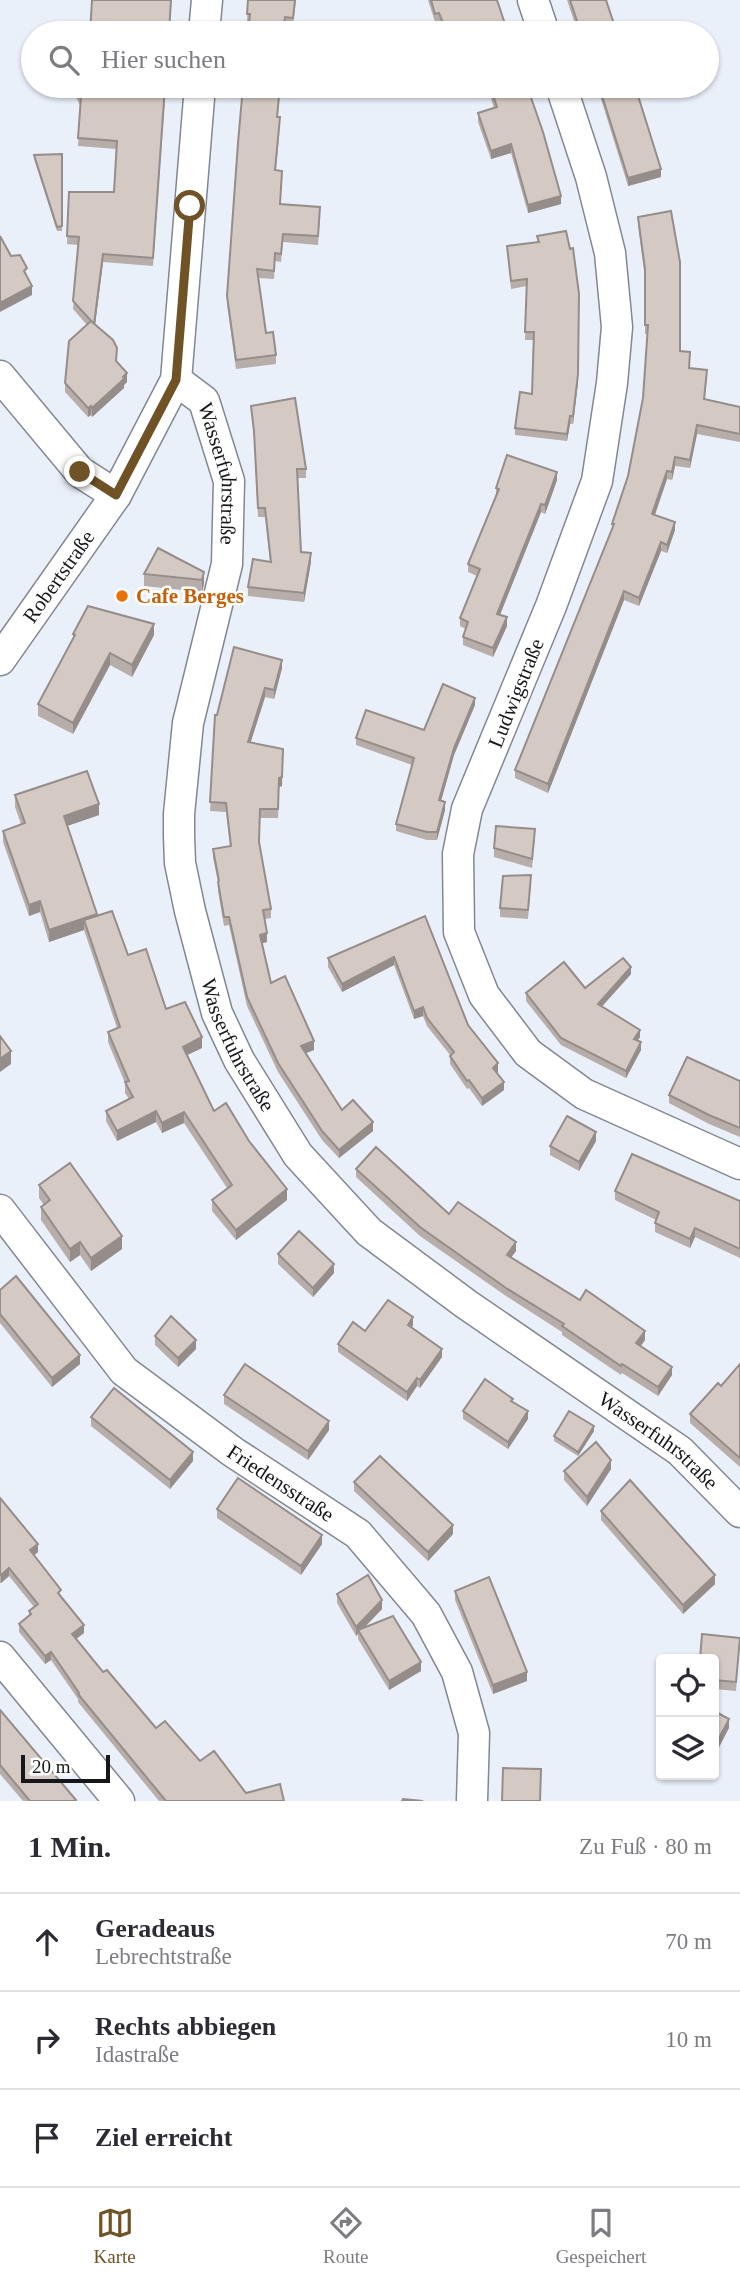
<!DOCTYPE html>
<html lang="de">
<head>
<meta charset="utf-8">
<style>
	:root { --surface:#fff; --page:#f2f2f3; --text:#2b2b33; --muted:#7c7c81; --line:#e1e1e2; --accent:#6f5326 }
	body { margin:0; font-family:Georgia,serif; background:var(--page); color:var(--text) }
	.controls { position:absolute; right:21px; bottom:21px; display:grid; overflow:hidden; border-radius:7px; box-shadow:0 2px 5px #0004 }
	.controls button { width:63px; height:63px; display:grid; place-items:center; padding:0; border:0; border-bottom:2px solid var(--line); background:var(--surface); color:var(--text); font:35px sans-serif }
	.scale { position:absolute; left:21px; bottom:18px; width:89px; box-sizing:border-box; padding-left:7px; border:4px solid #15171a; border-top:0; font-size:19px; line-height:24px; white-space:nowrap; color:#15171a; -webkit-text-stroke:5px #fff; paint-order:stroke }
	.stop { position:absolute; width:21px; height:21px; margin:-16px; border:5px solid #6f5326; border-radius:50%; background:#fff }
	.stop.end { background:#6f5326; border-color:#fff; box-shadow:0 2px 7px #0008 }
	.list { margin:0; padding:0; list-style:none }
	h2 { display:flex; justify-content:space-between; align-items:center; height:91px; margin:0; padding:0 28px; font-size:30px }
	h2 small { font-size:23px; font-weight:400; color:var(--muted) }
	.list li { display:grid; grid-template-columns:46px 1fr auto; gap:21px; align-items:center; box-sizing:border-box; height:98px; padding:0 28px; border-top:2px solid var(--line) }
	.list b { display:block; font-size:26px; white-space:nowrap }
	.list p { margin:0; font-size:23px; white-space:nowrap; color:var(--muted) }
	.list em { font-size:23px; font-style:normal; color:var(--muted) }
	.icon { flex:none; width:38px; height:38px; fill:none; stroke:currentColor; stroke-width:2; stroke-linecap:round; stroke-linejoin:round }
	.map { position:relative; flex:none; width:740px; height:1801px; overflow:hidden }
	.search { position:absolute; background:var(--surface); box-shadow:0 2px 5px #0004; left:21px; right:21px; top:21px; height:77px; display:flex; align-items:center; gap:18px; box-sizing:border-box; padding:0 24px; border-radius:38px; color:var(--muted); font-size:26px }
	.sheet { height:385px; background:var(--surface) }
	nav { display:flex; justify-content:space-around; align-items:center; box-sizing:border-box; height:98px; border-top:2px solid var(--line); background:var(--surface); font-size:19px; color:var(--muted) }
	nav a { display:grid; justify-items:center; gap:4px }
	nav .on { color:var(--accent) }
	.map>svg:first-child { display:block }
</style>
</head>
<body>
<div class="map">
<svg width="740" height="1801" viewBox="0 0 740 1801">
	<rect width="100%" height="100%" fill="#eaf0fa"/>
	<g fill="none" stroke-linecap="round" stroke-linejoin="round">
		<g stroke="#828891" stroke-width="33">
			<g id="street">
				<polyline points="533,0 544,33"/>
				<polyline points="204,33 207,0"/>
				<polyline points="561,86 591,177 610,253 617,327 612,383 597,481 551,606 467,809 458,854 459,932 484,995 528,1053 584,1094 740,1164"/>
				<polyline points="0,376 80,472 116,495"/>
				<path id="s1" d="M176,380l28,21 25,80 -2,83 -39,159 -9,91v22l1,27 10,48 27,102 22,47 59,95 71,77 97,72 214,147 60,61"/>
				<path id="s2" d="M0,660l116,-165 60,-115 24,-294"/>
				<path id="s3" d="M0,1210l124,161 109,81 125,82 68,80 31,58 17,61 -2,68"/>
				<polyline points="0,1657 119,1801"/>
			</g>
		</g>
		<use href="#street" stroke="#fff" stroke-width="30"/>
	</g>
	<g fill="#b7ada9">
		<polygon points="248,0 296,0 293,26 247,22"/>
		<polygon points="428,0 497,0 508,33 469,33 469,32 464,33 444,33 439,22 435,22"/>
		<polygon points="567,0 606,0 617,33 578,33"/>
		<polygon points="70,86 166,86 153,266 103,262 95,325 127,382 124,385 124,388 92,417 91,415 88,417 65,392 65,383 87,325 73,309 78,245 67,244 69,192 114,192 116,149 78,146 80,105"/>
		<polygon points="280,86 278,117 280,125 276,170 282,179 280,204 320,216 318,245 283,242 281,262 275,261 274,279 258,278 266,333 276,355 276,364 236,369 227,304 227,296"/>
		<polygon points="487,86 527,86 561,204 528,213 511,153 491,159 478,122 478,113 494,108"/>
		<polygon points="597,86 635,86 661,177 628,186"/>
		<polygon points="62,154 62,231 57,231 34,159 34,155"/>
		<polygon points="638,217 680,351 690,368 707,378 705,399 740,407 740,442 697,434 690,468 675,466 672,480 667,479 655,515 675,530 667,553 661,551 639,606 624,600 548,793 515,778 515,770 612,529 612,524 628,476 643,398 647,334 645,334 645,278 638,226"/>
		<polygon points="537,236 578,382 573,424 570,424 567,441 515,435 515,428 532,394 533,340 525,340 527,286 511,289 507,246 537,242"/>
		<polygon points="251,406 306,469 306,478 298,478 301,552 311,562 304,602 248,596 248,587 270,562 265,517 258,517 254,440"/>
		<polygon points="557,480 545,514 541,512 500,615 507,626 493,657 463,645 463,637 466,629 460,626 460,618 477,576 468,572 468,564 496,495 496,488"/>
		<polygon points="204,572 204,584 202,592 144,586 144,574"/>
		<polygon points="73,634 154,635 132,677 110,665 73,734 38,716 38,704 73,638"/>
		<polygon points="282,668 274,699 265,697 250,743 282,786 279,787 278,818 260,818 259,843 271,909 271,918 265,919 267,942 262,943 271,983 314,1050 306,1053 342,1110 373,1131 339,1158 322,1140 278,1072 247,1006 229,925 224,926 218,891 218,882 213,858 213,849 230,846 226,812 210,811 217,715"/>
		<polygon points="475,705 454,755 441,801 445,810 437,840 427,840 396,831 396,824 412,765 356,745 356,738 424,730"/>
		<polygon points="15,795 99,815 67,826 97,916 128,955 166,1009 202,1048 187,1055 214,1111 287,1200 236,1240 212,1211 212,1200 227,1188 184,1123 162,1133 156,1122 117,1141 106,1121 106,1111 129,1099 125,1093 125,1083 108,1042 108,1032 117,1028 84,930 49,942 40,912 29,916 3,842 3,831 21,824 15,807"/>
		<polygon points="535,838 532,868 494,857 494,848"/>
		<polygon points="531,884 528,919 500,917 500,908"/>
		<polygon points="425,916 468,1025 498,1072 497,1073 504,1090 482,1106 469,1088 467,1089 450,1064 450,1055 427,1026 423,1016 414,1019 394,965 342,992 328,967 328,958"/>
		<polygon points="631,974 602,1006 640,1037 637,1041 641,1050 626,1078 561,1045 526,1001 526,993 585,988"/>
		<polygon points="740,1081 740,1137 709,1124 669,1103 669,1095"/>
		<polygon points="596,1141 579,1171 550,1155 550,1146"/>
		<polygon points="356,1169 449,1214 516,1251 511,1257 645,1340 641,1346 672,1375 658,1396 622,1373 621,1375 562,1335 562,1332 506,1296 420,1236 356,1177"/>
		<polygon points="39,1185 122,1249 91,1271 80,1255 70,1262 41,1220 41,1207 44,1205 39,1198"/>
		<polygon points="615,1191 740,1201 740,1258 695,1237 690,1248 655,1232 655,1223 656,1220 615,1200"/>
		<polygon points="278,1254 334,1273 313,1297 278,1264"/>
		<polygon points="0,1290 80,1364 52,1387 0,1323"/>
		<polygon points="413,1325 412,1328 442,1357 420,1388 417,1386 407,1401 338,1352 338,1344 365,1331"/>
		<polygon points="155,1336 196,1349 178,1367 155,1345"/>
		<polygon points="740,1364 740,1467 690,1423 690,1414 721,1386"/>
		<polygon points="224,1395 329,1430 308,1460 224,1404"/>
		<polygon points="513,1402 528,1419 508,1449 463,1419 463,1411"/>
		<polygon points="91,1417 193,1461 170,1489 91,1426"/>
		<polygon points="594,1431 578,1456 554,1441 554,1436"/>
		<polygon points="611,1469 587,1506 564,1480 564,1471"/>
		<polygon points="354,1482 453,1534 428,1561 354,1491"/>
		<polygon points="0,1498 38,1552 34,1555 84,1633 76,1639 103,1672 156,1728 200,1761 246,1793 284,1801 159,1801 78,1702 78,1699 51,1660 45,1664 19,1632 19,1624 29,1616 29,1611 34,1607 9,1576 1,1583 0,1583"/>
		<polygon points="217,1509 322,1544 301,1575 217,1518"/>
		<polygon points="601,1511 715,1584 683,1614 601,1520"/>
		<polygon points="455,1591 527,1681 493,1694 455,1600"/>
		<polygon points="337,1594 382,1609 364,1628 421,1671 389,1690 358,1639 358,1634 356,1636 337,1603"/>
		<polygon points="740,1638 736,1691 714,1689 714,1659"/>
		<polygon points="0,1710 76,1801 23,1801 0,1774"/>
	</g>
	<g fill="#958d89">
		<polygon points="469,23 469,32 464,33 446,33 446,30"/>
		<polygon points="511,144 511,153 491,159 491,151"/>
		<polygon points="661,169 661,177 628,186 628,178"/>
		<polygon points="561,196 561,204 528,213 528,205"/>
		<polygon points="103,254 103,262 94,333 94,325"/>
		<polygon points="32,286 32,295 0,312 0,303"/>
		<polygon points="579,294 578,382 573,424 573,416"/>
		<polygon points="127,373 127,382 124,385 124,388 92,417 92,408"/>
		<polygon points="91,406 91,415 88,417 88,408"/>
		<polygon points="570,416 570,424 567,441 567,434"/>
		<polygon points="697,425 697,434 690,468 690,460"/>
		<polygon points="675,457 675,466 672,480 672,472"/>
		<polygon points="667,471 667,479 652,523 652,514"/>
		<polygon points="557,472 557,480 545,514 545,505"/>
		<polygon points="541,504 541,512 497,622 497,614"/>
		<polygon points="675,522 675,530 667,553 667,545"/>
		<polygon points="661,542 661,551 639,606 639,598"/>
		<polygon points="311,553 311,562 304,602 304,593"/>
		<polygon points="204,572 204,584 202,592 202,580"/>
		<polygon points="624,591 624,600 548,793 548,784"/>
		<polygon points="507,617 507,626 493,657 493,648"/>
		<polygon points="154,624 154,635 132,677 132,665"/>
		<polygon points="110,653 110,665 73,734 73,723"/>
		<polygon points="282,660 282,668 274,699 274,690"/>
		<polygon points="265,688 265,697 248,751 248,742"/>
		<polygon points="475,698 475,705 454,755 439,808 439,800 454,748"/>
		<polygon points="283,749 282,786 279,787 278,818 279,778"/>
		<polygon points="445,802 445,810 437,840 437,832"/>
		<polygon points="99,804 99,815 64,827 64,816"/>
		<polygon points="40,901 40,912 29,916 29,905"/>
		<polygon points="97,914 97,926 84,920 84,930 49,942 49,930"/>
		<polygon points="267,933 267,942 260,944 260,935"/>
		<polygon points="394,957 394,965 342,992 342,984"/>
		<polygon points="631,967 631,974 598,1011 598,1004"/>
		<polygon points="423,1007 423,1016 414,1019 414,1011"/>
		<polygon points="640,1030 640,1037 634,1046 634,1039"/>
		<polygon points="202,1037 202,1048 183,1057 183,1047"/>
		<polygon points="314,1041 314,1050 301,1055 301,1046"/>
		<polygon points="641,1042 641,1050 626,1078 626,1071"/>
		<polygon points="11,1051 11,1064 0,1072 0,1059"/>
		<polygon points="498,1063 498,1072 493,1076 493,1068"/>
		<polygon points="504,1082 504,1090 482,1106 482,1098"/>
		<polygon points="156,1111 156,1122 117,1141 117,1131"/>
		<polygon points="184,1112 184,1123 162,1133 162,1123"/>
		<polygon points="373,1122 373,1131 339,1158 339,1150"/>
		<polygon points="596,1132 596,1141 579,1171 579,1162"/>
		<polygon points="287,1189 287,1200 236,1240 236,1230"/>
		<polygon points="695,1228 695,1237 690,1248 690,1239"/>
		<polygon points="122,1236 122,1249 91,1271 91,1258"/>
		<polygon points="80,1242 80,1255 70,1262 70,1249"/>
		<polygon points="516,1242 516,1251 507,1263 507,1255"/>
		<polygon points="334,1264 334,1273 313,1297 313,1288"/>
		<polygon points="413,1317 413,1325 408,1333 408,1325"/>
		<polygon points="645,1331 645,1340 636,1352 636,1343"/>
		<polygon points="196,1340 196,1349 178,1367 178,1358"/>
		<polygon points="442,1349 442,1357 420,1388 420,1380"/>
		<polygon points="80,1355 80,1364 52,1387 52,1378"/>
		<polygon points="672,1367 672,1375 658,1396 658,1387"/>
		<polygon points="417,1378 417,1386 407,1401 407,1392"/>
		<polygon points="528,1411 528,1419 508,1449 508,1442"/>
		<polygon points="329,1421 329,1430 308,1460 308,1451"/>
		<polygon points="594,1426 594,1431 578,1456 578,1452"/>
		<polygon points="193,1452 193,1461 170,1489 170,1480"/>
		<polygon points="611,1460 611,1469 587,1506 587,1497"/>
		<polygon points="453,1525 453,1534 428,1561 428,1552"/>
		<polygon points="322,1535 322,1544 301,1575 301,1566"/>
		<polygon points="38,1544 38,1552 30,1559 30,1550"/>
		<polygon points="9,1568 9,1576 1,1583 1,1575"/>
		<polygon points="715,1575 715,1584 683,1614 683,1605"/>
		<polygon points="382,1600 382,1609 360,1632 358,1630 358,1634 356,1636 356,1627"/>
		<polygon points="84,1625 84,1633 72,1642 72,1634"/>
		<polygon points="51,1652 51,1660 45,1664 45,1656"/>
		<polygon points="421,1662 421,1671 389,1690 389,1681"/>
		<polygon points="527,1672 527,1681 493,1694 493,1685"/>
		<polygon points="729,1719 729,1728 714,1757 714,1748"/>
	</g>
	<g fill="#d5c9c4" stroke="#958d89" stroke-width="2">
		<polygon points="92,0 171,0 169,33 90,33"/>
		<polygon points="248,0 295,0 293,18 285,17 283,33 248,33 250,14 247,14"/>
		<polygon points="431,0 497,0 508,33 472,33 469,23 446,30 439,13 435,14"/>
		<polygon points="570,0 606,0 617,33 581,33"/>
		<polygon points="75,86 165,86 153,258 103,254 94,324 73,301 79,237 67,236 69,192 114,192 117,141 78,138 81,97"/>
		<polygon points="243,86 280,86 277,117 280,117 275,170 282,171 280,204 320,207 318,236 283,234 281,254 275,253 274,271 257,269 266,333 273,332 276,355 236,360 227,296 238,143"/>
		<polygon points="490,86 527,86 543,132 561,196 528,205 511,144 491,151 478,113 497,107"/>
		<polygon points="599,86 635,86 661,169 628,178"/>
		<polygon points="62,154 62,226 57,227 34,155"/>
		<polygon points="671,211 680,262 680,351 690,352 689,368 707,370 704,399 740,407 740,434 697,425 690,460 675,457 672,472 667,471 652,514 675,522 667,545 661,542 639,598 624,591 548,784 515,770 614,524 612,524 628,476 643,398 648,325 645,325 645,269 638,217"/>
		<polygon points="566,231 570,249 573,248 579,294 578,374 573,416 570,416 567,434 515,428 520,392 532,394 534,332 525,332 527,279 511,281 507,246 539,242 537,236"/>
		<polygon points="0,236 11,256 20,255 27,268 24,271 32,286 0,303"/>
		<polygon points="91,321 113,340 117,348 116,361 127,373 123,377 124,379 92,408 91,406 88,408 65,383 69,341"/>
		<polygon points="295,398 306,469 297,469 301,552 311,553 304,593 248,587 253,559 271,562 265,508 258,508 254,431 251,406"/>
		<polygon points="507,455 557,472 545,505 541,504 497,614 507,617 493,648 463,637 468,622 460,618 480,569 468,564 499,489 496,488"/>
		<polygon points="158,548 204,572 202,580 144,574"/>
		<polygon points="88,606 154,624 132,665 110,653 73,723 38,704 75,635 73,634"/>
		<polygon points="234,647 282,660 274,690 265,688 248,742 283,749 282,777 279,778 278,809 260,809 259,842 271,909 263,910 267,933 260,935 271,983 285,976 314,1041 301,1046 342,1110 353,1100 373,1122 339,1150 322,1131 278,1063 247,997 229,917 224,917 218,882 219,881 213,849 231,846 226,803 210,802 215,715 217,715"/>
		<polygon points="443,684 475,698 454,748 439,800 445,802 437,832 427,832 396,824 414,758 356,738 366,710 424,730"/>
		<polygon points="87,771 99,804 64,816 97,914 49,930 40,901 29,905 3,831 25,823 15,795"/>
		<polygon points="496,826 535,829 532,859 494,848"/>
		<polygon points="531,875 528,910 500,908 503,876"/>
		<polygon points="112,911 128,955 146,949 166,1009 185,1002 202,1037 183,1047 214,1111 226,1103 249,1141 287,1189 236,1230 212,1200 232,1185 184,1112 162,1123 156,1111 117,1131 106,1111 133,1097 125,1082 129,1081 108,1032 120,1027 84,920"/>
		<polygon points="425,916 468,1025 498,1063 493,1068 504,1082 482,1098 469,1080 467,1081 450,1056 454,1052 427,1018 423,1007 414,1011 394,957 342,984 328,958"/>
		<polygon points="623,958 631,967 598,1004 640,1030 634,1039 641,1042 626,1071 561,1038 526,993 564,962 585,988"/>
		<polygon points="0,1036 11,1051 0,1059"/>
		<polygon points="687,1057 740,1081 740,1128 709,1115 669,1095"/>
		<polygon points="567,1116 596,1132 579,1162 550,1146"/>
		<polygon points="376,1147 449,1214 458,1202 516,1242 507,1255 580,1300 586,1290 645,1331 636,1343 672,1367 658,1387 622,1364 621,1366 562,1326 564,1324 506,1288 420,1227 356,1169"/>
		<polygon points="632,1154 740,1201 740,1249 695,1228 690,1239 655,1223 659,1212 615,1191"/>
		<polygon points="70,1163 122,1236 91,1258 80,1242 70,1249 41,1207 50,1200 39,1185"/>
		<polygon points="299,1231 334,1264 313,1288 278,1254"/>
		<polygon points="16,1276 80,1355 52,1378 0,1314 0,1290"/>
		<polygon points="388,1300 413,1317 408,1325 442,1349 420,1380 417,1378 407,1392 338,1344 353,1322 365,1331"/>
		<polygon points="171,1316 196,1340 178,1358 155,1336"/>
		<polygon points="245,1364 329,1421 308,1451 224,1395"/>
		<polygon points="740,1364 740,1458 690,1414 718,1383 721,1386"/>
		<polygon points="485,1379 513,1399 511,1401 528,1411 508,1442 463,1411"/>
		<polygon points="114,1388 193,1452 170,1480 91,1417"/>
		<polygon points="569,1411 594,1426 578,1452 554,1436"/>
		<polygon points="596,1442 611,1460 587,1497 564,1471"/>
		<polygon points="380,1456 453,1525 428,1552 354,1482"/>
		<polygon points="238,1478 322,1535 301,1566 217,1509"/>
		<polygon points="630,1480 715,1575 683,1605 601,1511"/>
		<polygon points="0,1498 38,1544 30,1550 61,1590 58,1593 84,1625 72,1634 103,1672 107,1670 156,1728 165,1721 200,1761 214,1751 246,1793 280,1784 284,1801 166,1801 78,1694 79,1693 51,1652 45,1656 19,1624 31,1614 29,1611 38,1604 9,1568 1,1575 0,1574"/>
		<polygon points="368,1575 382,1600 356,1627 337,1594"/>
		<polygon points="489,1577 527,1672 493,1685 455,1591"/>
		<polygon points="393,1616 421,1662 389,1681 358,1630"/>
		<polygon points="702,1634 740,1638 736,1682 714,1680 714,1659 700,1659"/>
		<polygon points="0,1710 76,1800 74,1801 30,1801 0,1765"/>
		<polygon points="714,1711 729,1719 714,1748"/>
		<polygon points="503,1768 541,1769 540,1801 502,1801"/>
		<polygon points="403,1799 423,1801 402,1801"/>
	</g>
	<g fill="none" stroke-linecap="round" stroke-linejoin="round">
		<polyline stroke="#6f5326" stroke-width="9" points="80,472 116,495 176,380 190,206"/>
	</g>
	<circle fill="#e8710a" stroke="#fff" stroke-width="2.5" cx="122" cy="596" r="7"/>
	<g text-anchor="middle" stroke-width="5" stroke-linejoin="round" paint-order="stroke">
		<g font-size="21" fill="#15171a" stroke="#fff">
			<text dy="7" stroke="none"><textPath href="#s1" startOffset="110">Wasserfuhrstraße</textPath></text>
			<text dy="7" stroke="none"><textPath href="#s2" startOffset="102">Robertstraße</textPath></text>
			<text transform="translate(516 693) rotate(-68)" y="7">Ludwigstraße</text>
			<text dy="7" stroke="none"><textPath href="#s1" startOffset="698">Wasserfuhrstraße</textPath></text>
			<text dy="7" stroke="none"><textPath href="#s1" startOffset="1286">Wasserfuhrstraße</textPath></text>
			<text dy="7" stroke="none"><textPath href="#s3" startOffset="396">Friedensstraße</textPath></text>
		</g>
		<g font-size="21" font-weight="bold" fill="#c56008" stroke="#fff" text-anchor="start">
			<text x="136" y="603">Cafe Berges</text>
		</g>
	</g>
</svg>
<div class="controls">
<button><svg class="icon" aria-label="locate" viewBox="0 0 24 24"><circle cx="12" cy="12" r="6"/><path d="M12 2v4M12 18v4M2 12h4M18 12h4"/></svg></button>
<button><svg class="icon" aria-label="layers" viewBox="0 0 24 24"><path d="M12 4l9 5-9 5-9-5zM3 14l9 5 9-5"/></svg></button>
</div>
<div class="scale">20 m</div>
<div class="stop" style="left:190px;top:206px"></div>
<div class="stop end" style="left:80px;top:472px"></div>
<div class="search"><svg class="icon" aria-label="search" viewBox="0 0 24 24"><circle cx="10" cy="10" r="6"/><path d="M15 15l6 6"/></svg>Hier suchen</div>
</div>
<section class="sheet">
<h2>1 Min.<small>Zu Fuß · 80 m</small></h2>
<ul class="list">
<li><svg class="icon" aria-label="ahead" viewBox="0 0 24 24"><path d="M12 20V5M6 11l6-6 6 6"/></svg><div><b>Geradeaus</b><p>Lebrechtstraße</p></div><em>70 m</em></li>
<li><svg class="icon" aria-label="right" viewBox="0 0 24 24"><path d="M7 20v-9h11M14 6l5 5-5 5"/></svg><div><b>Rechts abbiegen</b><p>Idastraße</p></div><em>10 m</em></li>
<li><svg class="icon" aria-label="arrive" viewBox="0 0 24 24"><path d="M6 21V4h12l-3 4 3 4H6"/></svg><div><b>Ziel erreicht</b></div></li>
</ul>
</section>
<nav>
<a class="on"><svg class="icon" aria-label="map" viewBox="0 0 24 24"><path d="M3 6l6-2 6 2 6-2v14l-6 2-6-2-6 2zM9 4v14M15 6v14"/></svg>Karte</a>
<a><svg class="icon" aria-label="directions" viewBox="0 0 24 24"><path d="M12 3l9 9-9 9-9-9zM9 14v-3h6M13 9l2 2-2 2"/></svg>Route</a>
<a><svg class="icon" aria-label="saved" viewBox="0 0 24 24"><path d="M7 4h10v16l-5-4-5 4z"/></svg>Gespeichert</a>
</nav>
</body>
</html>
